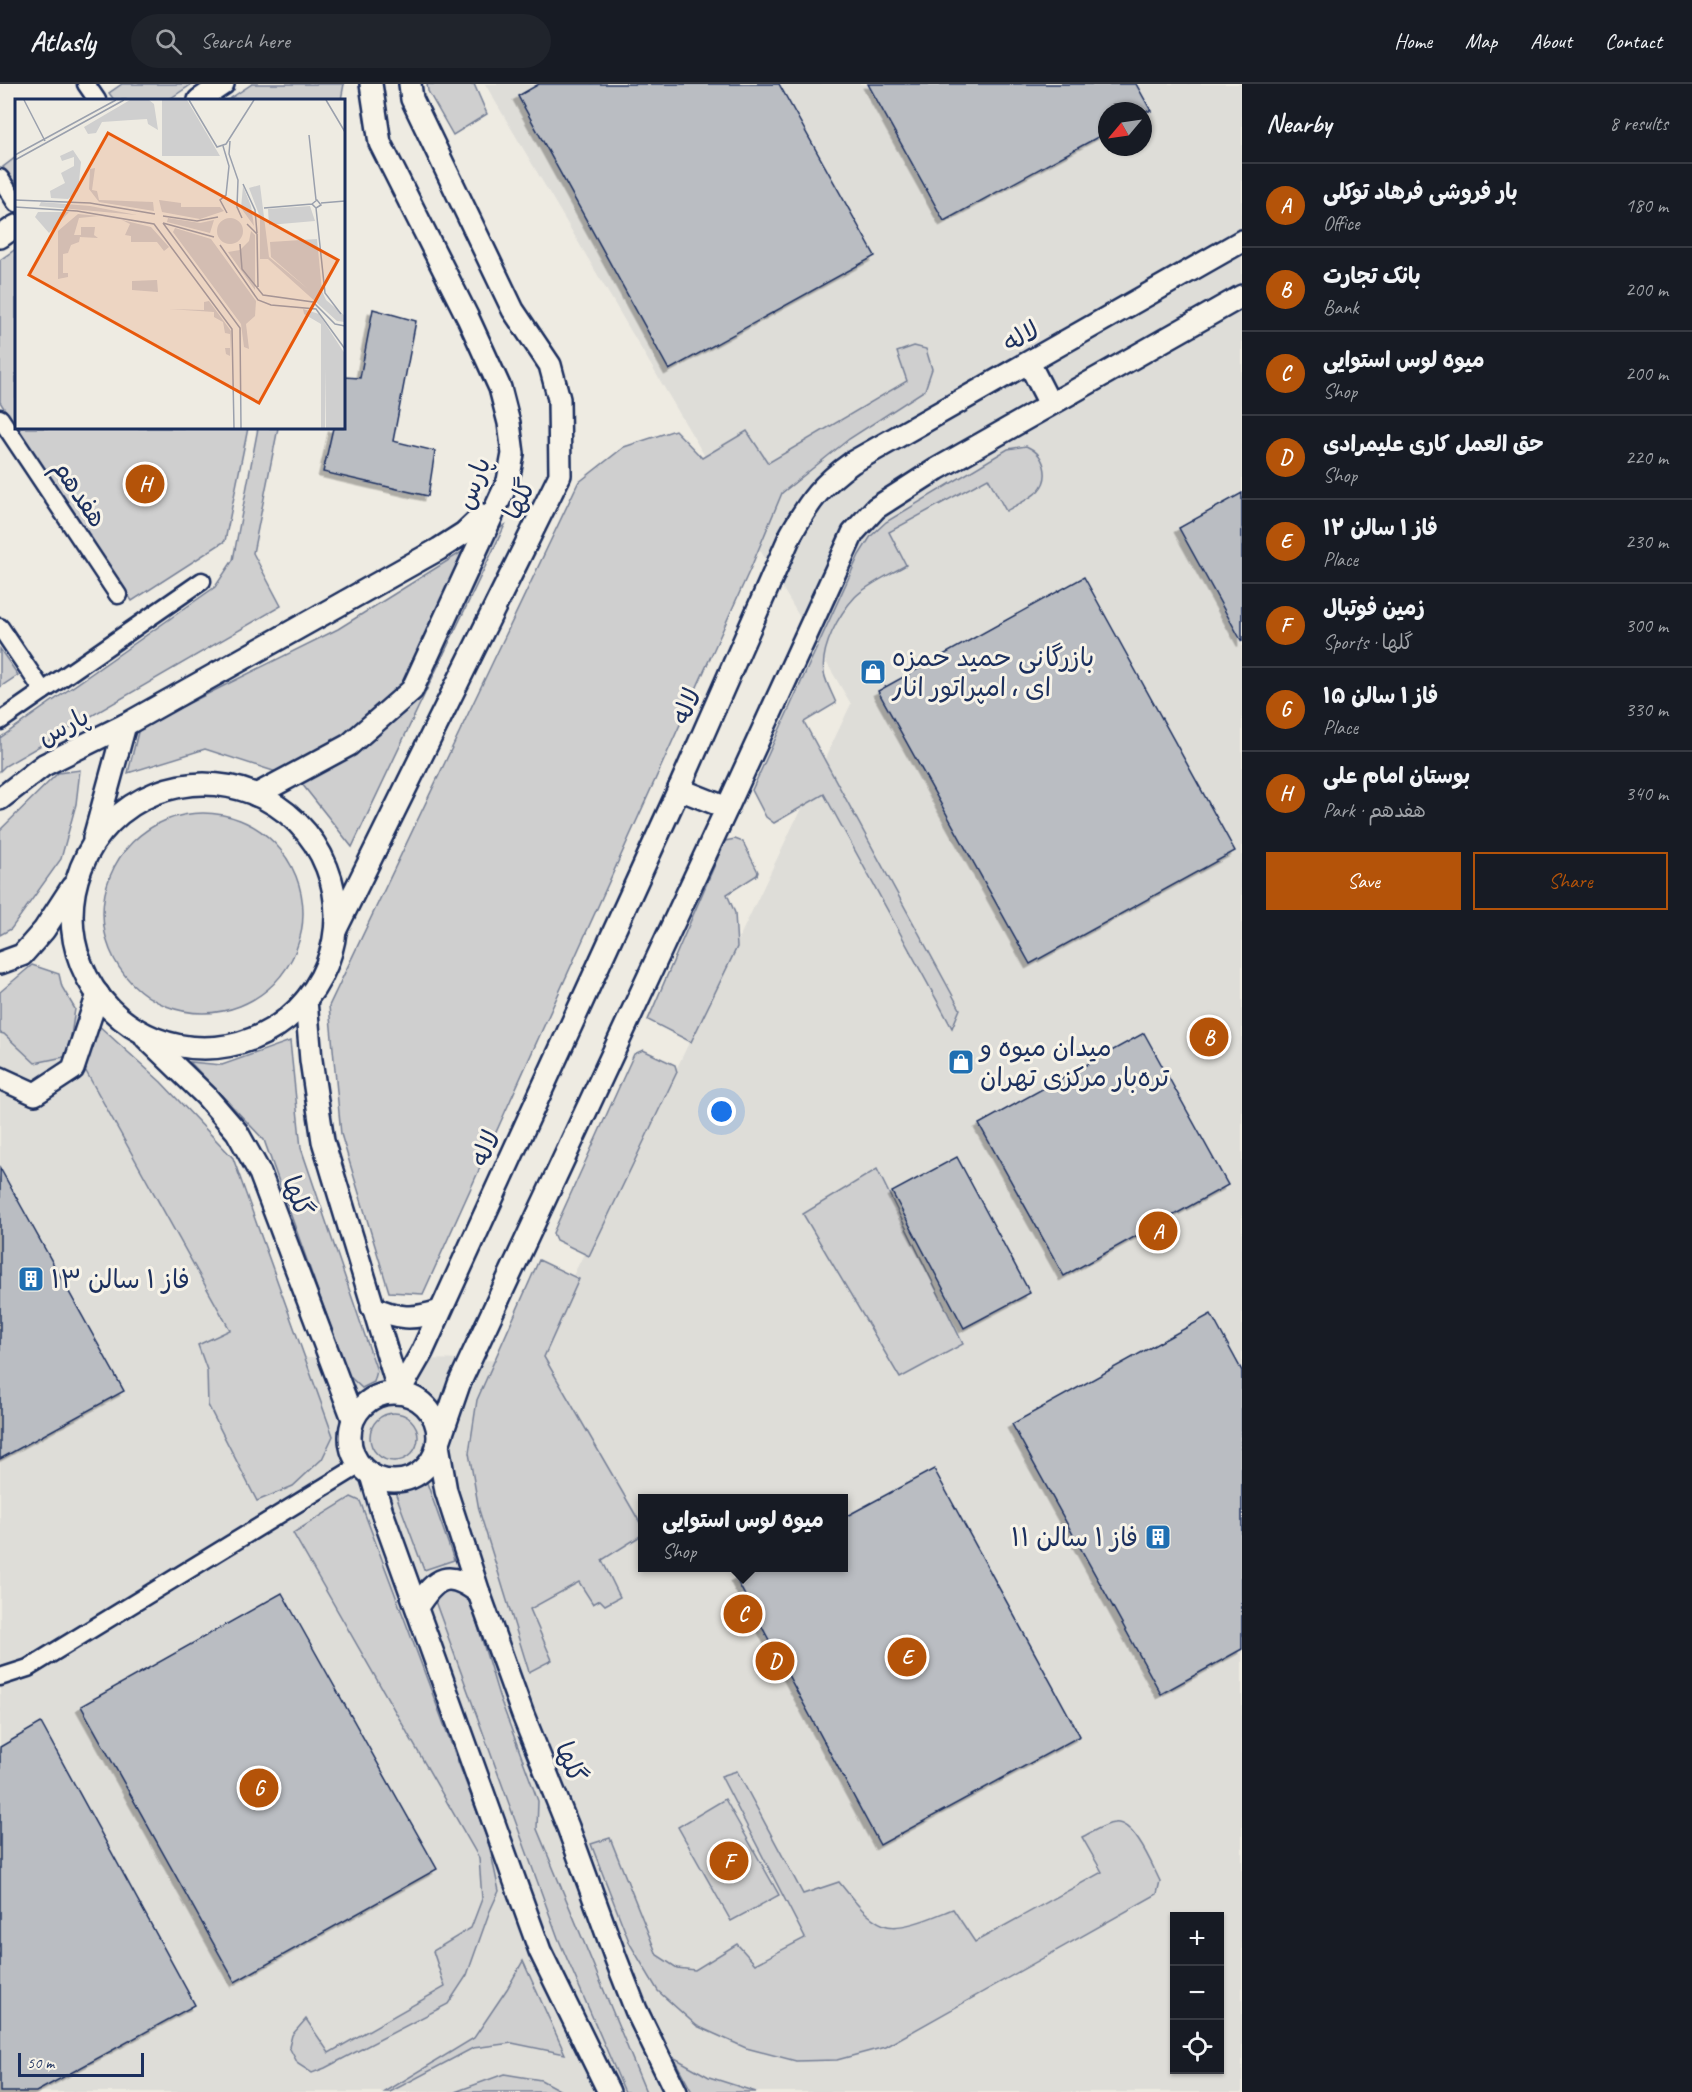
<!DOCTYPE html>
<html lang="en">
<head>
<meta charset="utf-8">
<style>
	:root { --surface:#171b24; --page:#20242c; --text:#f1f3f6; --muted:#9ea1a6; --line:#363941; --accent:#b45309 }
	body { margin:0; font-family:Caveat,"Playpen Sans Arabic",sans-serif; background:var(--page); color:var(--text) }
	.controls { position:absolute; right:18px; bottom:18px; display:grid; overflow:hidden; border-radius:0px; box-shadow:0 2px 4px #0004 }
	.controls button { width:54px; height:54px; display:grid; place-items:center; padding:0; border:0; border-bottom:2px solid var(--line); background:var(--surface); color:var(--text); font:30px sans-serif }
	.compass { position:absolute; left:1098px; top:18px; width:54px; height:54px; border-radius:50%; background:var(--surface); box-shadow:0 2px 4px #0004; rotate:241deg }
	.scale { position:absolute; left:18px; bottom:15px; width:126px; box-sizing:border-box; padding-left:6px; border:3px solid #1b2f5e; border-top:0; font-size:16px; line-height:21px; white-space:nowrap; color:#1b2f5e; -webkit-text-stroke:4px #f7f3e8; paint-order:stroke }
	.you { position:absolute; left:722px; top:1028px; width:21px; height:21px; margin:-15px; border:4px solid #fff; border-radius:50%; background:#1a73e8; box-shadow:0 0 0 9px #1a73e833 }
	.badge { display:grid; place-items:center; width:39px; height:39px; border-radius:50%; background:var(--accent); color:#fff; font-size:20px; font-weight:700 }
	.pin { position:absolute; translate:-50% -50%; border:3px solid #fff; box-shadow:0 2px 6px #0006 }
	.popup { position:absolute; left:638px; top:1410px; width:210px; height:78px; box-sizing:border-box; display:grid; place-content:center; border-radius:0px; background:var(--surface); filter:drop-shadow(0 2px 4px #0005); font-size:20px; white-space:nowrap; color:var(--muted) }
	.popup b { font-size:22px; color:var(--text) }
	.popup::after { content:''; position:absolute; left:50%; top:100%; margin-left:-12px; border:12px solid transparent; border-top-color:var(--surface) }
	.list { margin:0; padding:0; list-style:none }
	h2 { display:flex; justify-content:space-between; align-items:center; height:78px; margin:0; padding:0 24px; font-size:26px }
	h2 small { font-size:20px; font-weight:400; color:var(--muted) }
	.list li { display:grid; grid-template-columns:39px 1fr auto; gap:18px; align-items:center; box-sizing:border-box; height:84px; padding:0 24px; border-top:2px solid var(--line) }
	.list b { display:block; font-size:22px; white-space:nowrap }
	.list p { margin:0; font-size:20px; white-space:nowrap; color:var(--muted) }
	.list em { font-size:20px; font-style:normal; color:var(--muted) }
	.actions { display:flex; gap:12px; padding:18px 24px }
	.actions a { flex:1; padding:14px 0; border:2px solid var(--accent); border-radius:0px; text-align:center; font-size:21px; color:var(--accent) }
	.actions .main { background:var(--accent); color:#fff }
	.icon { flex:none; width:33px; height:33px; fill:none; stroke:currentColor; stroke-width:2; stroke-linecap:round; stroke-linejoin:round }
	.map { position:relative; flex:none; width:1242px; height:2008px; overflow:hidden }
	header { display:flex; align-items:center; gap:36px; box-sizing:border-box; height:84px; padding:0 30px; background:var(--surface); border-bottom:2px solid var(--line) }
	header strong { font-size:28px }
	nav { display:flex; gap:33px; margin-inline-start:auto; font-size:21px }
	.search { width:420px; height:54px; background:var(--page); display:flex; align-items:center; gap:15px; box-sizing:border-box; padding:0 21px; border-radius:33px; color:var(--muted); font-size:22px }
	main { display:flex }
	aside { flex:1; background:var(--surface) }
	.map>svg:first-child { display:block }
</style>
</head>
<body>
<header>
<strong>Atlasly</strong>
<div class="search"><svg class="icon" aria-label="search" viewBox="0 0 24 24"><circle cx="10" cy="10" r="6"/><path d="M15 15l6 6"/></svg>Search here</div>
<nav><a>Home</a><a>Map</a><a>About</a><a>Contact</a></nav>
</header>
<main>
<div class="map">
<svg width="1242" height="2008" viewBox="0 0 1242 2008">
	<defs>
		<filter id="shadow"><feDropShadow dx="-4.5" dy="4.5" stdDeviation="0" flood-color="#0004"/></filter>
	</defs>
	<rect width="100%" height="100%" fill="#eeebe2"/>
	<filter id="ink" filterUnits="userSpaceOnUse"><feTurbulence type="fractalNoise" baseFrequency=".0167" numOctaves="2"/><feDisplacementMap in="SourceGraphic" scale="12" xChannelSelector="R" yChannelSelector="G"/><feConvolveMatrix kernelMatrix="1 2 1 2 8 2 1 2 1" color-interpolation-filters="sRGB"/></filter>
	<g filter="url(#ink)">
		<path fill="#deddd8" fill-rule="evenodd" d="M485,0h757v2008h-1242v-1066l75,-10 142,142 87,199 226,4 133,-264 188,-393zM1107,27h36v36h-36zM642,1414h201v70h-201zM1174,1832h46v154h-46z"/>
		<g fill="#cfcfcf" stroke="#757f96" stroke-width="1.5">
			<polygon points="122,0 192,0 168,16 114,16 109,9"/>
			<polygon points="252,0 344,0 341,16 228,16"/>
			<polygon points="427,0 474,0 487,30 453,51 428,7"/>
			<polygon points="16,73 16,102 3,83"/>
			<polygon points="16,165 16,343 0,318 0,176"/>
			<polygon points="914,262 926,265 932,285 925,306 849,355 782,409 752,481 423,1210 389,1208 341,1050 329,922 578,399 624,363 675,346 702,374 747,347 768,379 907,297 897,268"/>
			<polygon points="17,344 248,344 225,457 132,517"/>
			<polygon points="258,344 278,344 253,469 281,522 5,682 0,687 0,654 215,503 233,476"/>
			<path d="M1026,362c9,4 15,9 18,20 7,26 -19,34 -38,45l-18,-33 -99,54 17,33c-15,9 -39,20 -51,32 -16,17 -35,51 -31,76 2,10 8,20 12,30l-32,19 156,287 -8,19 -128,-234 -50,29 -8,-6 -14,-27 107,-235 12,-19 15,-14 122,-73z"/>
			<polygon points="505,441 352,763 298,695 205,665 128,689 139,644 338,545"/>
			<polygon points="0,565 18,591 0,603"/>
			<polygon points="80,686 76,720 61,775 11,845 0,851 0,746 58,689"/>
			<circle cx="203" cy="829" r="100"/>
			<polygon points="735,755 743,758 758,788 757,791 727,810 735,829 737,863 691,958 648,936 725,757"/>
			<polygon points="32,881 59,890 62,903 75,925 68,972 35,979 4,950 0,949 0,908"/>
			<polygon points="97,940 161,998 233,1074 333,1352 322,1375 293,1402 257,1417 208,1321 207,1286 198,1261 230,1246 83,982"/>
			<polygon points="290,957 301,1064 377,1287 374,1298 362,1304 348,1291 264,1056 190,978 222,981"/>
			<polygon points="643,966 675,981 677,988 589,1172 556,1156 553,1149 634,970"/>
			<polygon points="877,1085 963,1260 900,1294 803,1130"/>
			<polygon points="539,1176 579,1195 544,1273 642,1442 642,1451 602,1476 620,1513 605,1521 600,1516 593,1520 579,1498 530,1525 552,1576 529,1588 479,1426 469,1369 477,1316"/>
			<circle cx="394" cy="1353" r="24"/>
			<polygon points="426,1396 454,1476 424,1486 395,1408"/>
			<polygon points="351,1413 360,1417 489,1760 499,1807 489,1829 467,1891 448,1920 325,1984 312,1989 298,1980 289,1963 292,1951 306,1935 329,1969 445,1903 433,1867 471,1844 482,1815 479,1774 293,1449"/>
			<polygon points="452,1504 464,1508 473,1526 499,1612 538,1717 537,1745 646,2008 625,2008 558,1854 435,1517 441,1505"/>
			<path d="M737,1687l66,123 36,-12c13,16 26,35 45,43 17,7 53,-10 69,-16l22,33 127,-70 -20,-35c9,-4 22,-13 32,-14 20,-3 38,42 46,58l-3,13 -272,153 -48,13 -41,1 -50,-13 -49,-22 -39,-35 -28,-47 -39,-100 19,-6 47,117 20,13 18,2 42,-26 18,20 50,-26 -84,-162z"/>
			<polygon points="725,1715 779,1811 731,1837 678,1743"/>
			<polygon points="523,1877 565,1970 512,1959 473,1964 390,2008 385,2008 474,1954 507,1905"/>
			<polygon points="673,1973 709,1993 756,2008 692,2008"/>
			<polygon points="504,1990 541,1996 563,2008 455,2008"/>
		</g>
		<g fill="#babdc2" stroke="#1b2f5e" stroke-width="1.5" filter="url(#shadow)">
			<polygon points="539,0 779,0 875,172 669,286 518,12"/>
			<polygon points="868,0 1136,0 1151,27 1107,27 1107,48 944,137"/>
			<polygon points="373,225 416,237 393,357 435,367 428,412 323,388 333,344 344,344 344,293 360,294"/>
			<polygon points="1242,409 1242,558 1179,444"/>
			<polygon points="1084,493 1235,767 1030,880 878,607"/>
			<polygon points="1144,949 1228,1101 1064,1192 979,1040"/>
			<polygon points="957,1073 1030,1209 964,1244 892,1108"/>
			<polygon points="0,1084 124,1307 0,1375"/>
			<polygon points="1211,1230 1242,1287 1242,1565 1161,1610 1012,1340"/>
			<polygon points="934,1385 1080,1652 880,1761 735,1493 753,1484 843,1484 843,1434"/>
			<polygon points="282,1509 437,1785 235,1898 81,1622"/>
			<polygon points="41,1639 195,1921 36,2008 0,2008 0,1663"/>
		</g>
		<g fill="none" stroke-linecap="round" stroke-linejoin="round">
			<g stroke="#1b2f5e" stroke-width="21">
				<g id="minor">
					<polyline points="86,0 97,16"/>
					<polyline points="0,94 16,119"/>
					<polyline points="0,334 118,511"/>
					<polyline points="0,543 43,607"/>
					<polyline points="0,637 202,497"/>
					<polyline points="0,1593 28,1584 360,1381"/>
				</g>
			</g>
			<g stroke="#1b2f5e" stroke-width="26">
				<g id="tertiary">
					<polyline points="199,16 223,0"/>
					<polyline points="0,153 16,142"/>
					<polyline points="1029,279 1050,320"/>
					<circle cx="204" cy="832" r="132"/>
					<polyline points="679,705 727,724"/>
					<polyline points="256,711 349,661 412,606 508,397 513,370 509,339 500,304 468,234 380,59 371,0"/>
					<polyline points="0,715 44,681 125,641"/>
					<polyline points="94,754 125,641 439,465 464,449 483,431"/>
					<polyline points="336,845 560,391 559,315 550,281 513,226 412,15 410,0"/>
					<polyline points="0,879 22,871 44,846 72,803"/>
					<polyline points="306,916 311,976 323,1057 399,1308"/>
					<polyline points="146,954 206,1012 237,1048 260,1089 353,1335"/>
					<polyline points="0,994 35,1010 73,985 98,910"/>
					<path d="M372,1223c27,12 40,13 68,4"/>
					<path d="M399,1308l23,-40 257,-563 112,-255c19,-34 31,-50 62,-72l389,-221"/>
					<circle cx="394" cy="1353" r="44"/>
					<polyline points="371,1391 382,1428 540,1867 609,2008"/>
					<path d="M417,1523c20,-31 31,-37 62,-14"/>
					<polyline points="676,2008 636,1926 616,1875 568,1743 523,1631 479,1509 446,1407 438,1361 459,1300 727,724 853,449 876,424 937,385 1242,212"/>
				</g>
			</g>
			<use href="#minor" stroke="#f7f3e8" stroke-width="16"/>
			<use href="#tertiary" stroke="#f7f3e8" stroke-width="21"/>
		</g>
	</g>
	<defs>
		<g id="shop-square" transform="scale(1.35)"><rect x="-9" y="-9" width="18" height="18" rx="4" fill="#1f6fb2" stroke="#f7f3e8"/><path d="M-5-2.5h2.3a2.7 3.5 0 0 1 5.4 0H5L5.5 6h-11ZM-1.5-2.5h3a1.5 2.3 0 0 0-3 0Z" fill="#fff"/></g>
		<g id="building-square" transform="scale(1.35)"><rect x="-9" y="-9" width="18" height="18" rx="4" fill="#1f6fb2" stroke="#f7f3e8"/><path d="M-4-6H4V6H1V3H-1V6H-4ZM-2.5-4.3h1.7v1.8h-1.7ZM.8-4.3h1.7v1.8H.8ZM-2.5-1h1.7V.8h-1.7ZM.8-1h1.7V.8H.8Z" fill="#fff"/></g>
	</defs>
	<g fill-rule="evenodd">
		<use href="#shop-square" x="873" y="588"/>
		<use href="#shop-square" x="961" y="978"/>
		<use href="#building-square" x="31" y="1195"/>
		<use href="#building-square" x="1158" y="1453"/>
	</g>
	<g text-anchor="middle" stroke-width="6" stroke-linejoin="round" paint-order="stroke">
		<g font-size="26" fill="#1b2f5e" stroke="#f7f3e8">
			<text transform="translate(1021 252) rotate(-28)" y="9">لاله</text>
			<text transform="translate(473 399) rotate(-69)" y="9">پارس</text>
			<text transform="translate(80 409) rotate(56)" y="9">هفدهم</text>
			<text transform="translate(519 415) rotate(-64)" y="9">گلها</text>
			<text transform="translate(686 622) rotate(-66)" y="9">لاله</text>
			<text transform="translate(63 642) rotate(-27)" y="9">پارس</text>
			<text transform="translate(485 1064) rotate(-65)" y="9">لاله</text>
			<text transform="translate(298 1112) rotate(69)" y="9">گلها</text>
			<text transform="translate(571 1678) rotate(68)" y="9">گلها</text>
		</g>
		<g font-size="26" fill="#1b2f5e" stroke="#f7f3e8" text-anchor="start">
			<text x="892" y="582">بازرگانی حمید حمزه<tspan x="892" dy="30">ای ، امپراتور انار</tspan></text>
			<text x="980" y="972">میدان میوه و<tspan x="980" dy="30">تره‌بار مرکزی تهران</tspan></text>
			<text x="51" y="1204">فاز ۱ سالن ۱۳</text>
			<text x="1138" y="1462" text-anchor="end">فاز ۱ سالن ۱۱</text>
		</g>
	</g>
	<g transform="translate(15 15)">
		<rect width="330" height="330" fill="#eeebe2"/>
		<path d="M115,1h19l5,4 4,26 -10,-6 -1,-5 -16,1 -29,2 -6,11 -8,1 -4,-7zM147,1h25l33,56h-58zM58,51l8,12 -3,29 -10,8 -17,-1 -1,-7 15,-8 -4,-10 13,-7v-9l-12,4 -2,-5zM80,69l-3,22 5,1 2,9 54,2 1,9 -55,-9 -10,-13 1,-20zM245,86l9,72 39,32 -37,-32 -1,-15 47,-3 5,52 4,9 19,16v6l-8,-1 -69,-62h-8v-42l-11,-29zM228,87l8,20 3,20 -13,-18zM144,101l22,3v4h39l4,4 -24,8 -38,-7zM26,103l49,4 47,9 -98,-9zM295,107l5,15 -46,4 -1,-16zM23,113h31l-20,21 -14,-16zM63,115l21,2 -20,2 -5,17h7v-8h14l-1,8 4,3 -18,-1 -1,5 -8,3 -3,8 -5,1v19h5v4l-10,2v-48zM202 132a13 13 0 1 1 26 0a13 13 0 1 1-26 0ZM153,119l32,5 14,-3 -4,13 -43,-11zM107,121l29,7 18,20 -5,4 -7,-9h-26v-6l-6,-1 5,-11zM160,129l36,11 45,62 -1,15 -9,8 3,25 -5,-2 -3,-23 -68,-92zM236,132l4,4v55l-27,-38 12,-2 9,-9zM142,181l1,12 -26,-2v-9zM194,202l22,30 -1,25 -4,-2 -1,-6h5v-14l-5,-1 -2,-11 -9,-5v-5l-45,-3 35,1v-8zM288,210l16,5 26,40v74h-19v-60l-1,60h-4v-104l-17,-10z" fill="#cfcfcf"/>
		<path fill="none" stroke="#9aa0ad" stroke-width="1.5" d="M9,1l21,41M174,1l28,47 9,-3 28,-44M311,1l19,32M294,36l7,65M215,42l-1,13 9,26 -1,27 5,11M208,47l6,20 -3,29 -6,5 7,13M0,56l101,-55M0,61l109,-60M228,85l12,26 2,23M0,101l75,3 65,11M306,104l24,-2M0,108l62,4 77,13 78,105 2,99M249,109l48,-4M301,109l5,-3 -4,-5 -5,4 4,4 9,85 16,21M148,117l34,5 21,-4M148,124l77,105 1,100M148,124l51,14M232,125l10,10 1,53M225,145l2,25 21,26 50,7 22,22 10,2M205,146l38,55 13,5 45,4 29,40"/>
		<path fill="#e8590c" fill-opacity="0.15" stroke="#e8590c" stroke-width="3" d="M93,34l230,127 -79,143 -230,-128z"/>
		<rect width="330" height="330" fill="none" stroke="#1b2f5e" stroke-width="3"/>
	</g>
</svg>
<div class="controls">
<button>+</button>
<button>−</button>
<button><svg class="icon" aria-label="locate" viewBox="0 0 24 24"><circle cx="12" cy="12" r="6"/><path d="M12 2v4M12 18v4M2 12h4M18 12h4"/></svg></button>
</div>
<svg class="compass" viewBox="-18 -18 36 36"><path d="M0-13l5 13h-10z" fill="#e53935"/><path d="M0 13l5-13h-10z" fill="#9ea1a6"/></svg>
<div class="scale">50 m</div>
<div class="you"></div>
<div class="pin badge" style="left:1158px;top:1147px">A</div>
<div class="pin badge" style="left:1209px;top:953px">B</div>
<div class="pin badge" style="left:743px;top:1530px">C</div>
<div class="popup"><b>میوه لوس استوایی</b>Shop</div>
<div class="pin badge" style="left:775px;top:1577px">D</div>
<div class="pin badge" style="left:907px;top:1573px">E</div>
<div class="pin badge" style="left:729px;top:1777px">F</div>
<div class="pin badge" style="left:259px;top:1704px">G</div>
<div class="pin badge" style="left:145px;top:400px">H</div>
</div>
<aside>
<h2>Nearby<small>8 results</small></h2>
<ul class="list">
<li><span class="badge">A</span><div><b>بار فروشی فرهاد توکلی</b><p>Office</p></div><em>180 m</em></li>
<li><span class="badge">B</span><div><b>بانک تجارت</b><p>Bank</p></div><em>200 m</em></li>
<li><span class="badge">C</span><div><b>میوه لوس استوایی</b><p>Shop</p></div><em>200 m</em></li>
<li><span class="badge">D</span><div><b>حق العمل کاری علیمرادی</b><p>Shop</p></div><em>220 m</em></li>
<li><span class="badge">E</span><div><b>فاز ۱ سالن ۱۲</b><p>Place</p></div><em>230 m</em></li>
<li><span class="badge">F</span><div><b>زمین فوتبال</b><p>Sports · گلها</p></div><em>300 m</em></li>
<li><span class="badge">G</span><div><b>فاز ۱ سالن ۱۵</b><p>Place</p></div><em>330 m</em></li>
<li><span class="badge">H</span><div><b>بوستان امام علی</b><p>Park · هفدهم</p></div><em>340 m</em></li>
</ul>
<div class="actions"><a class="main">Save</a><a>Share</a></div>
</aside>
</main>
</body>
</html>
